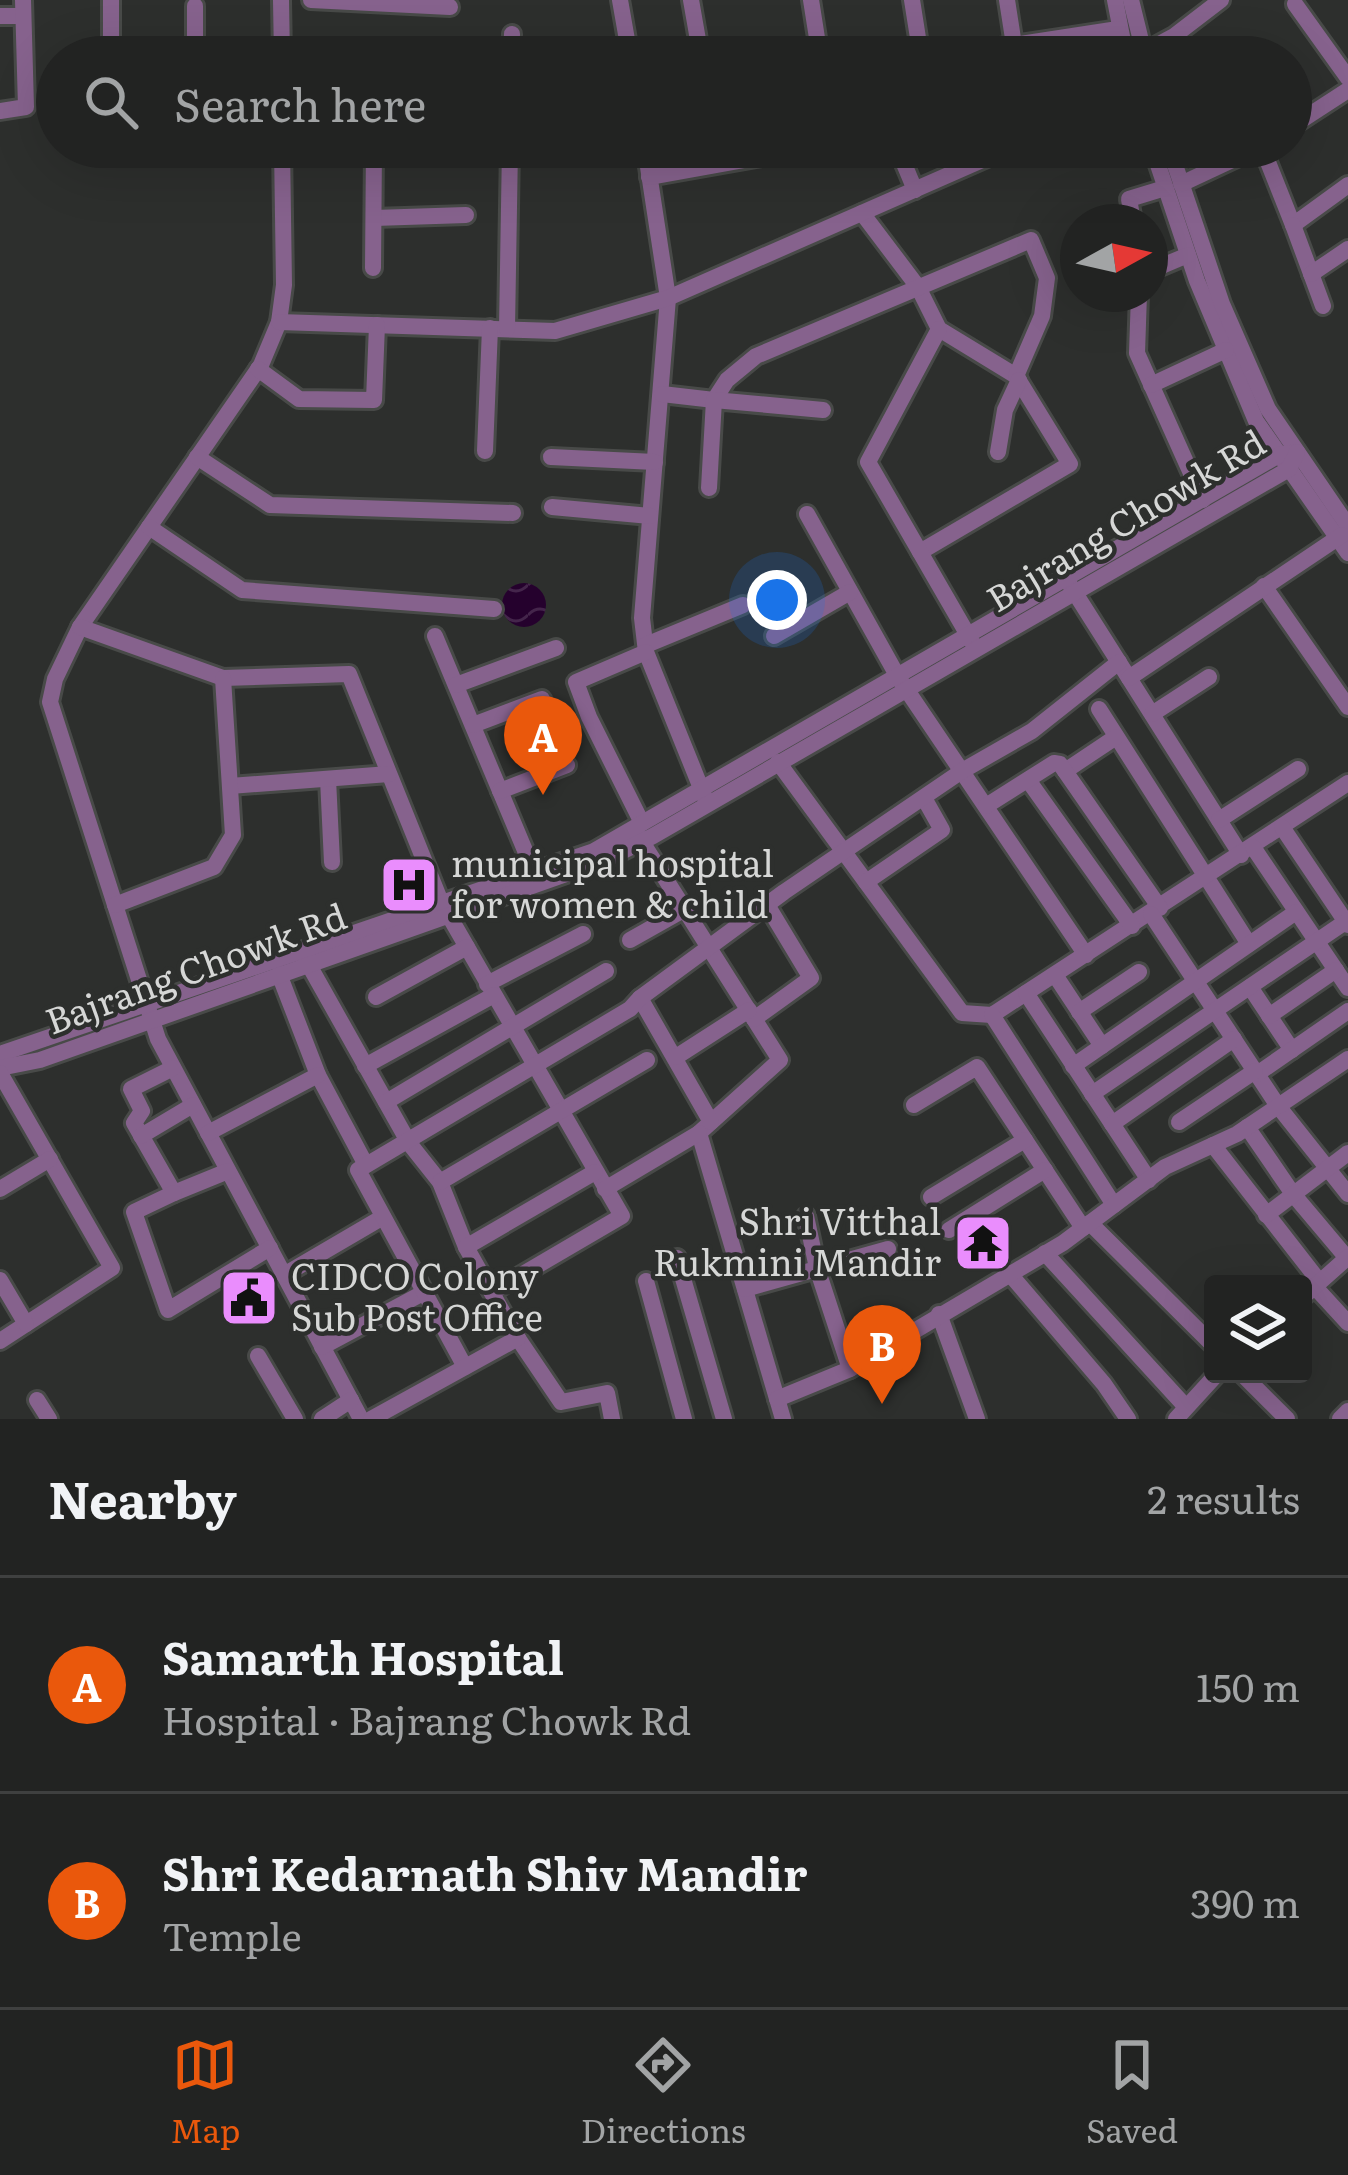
<!DOCTYPE html>
<html lang="en">
<head>
<meta charset="utf-8">
<style>
	:root { --surface:#222322; --page:#2e2f2f; --text:#f1f3f6; --muted:#a2a4a5; --line:#3f4040; --accent:#ea580c }
	body { margin:0; font-family:Literata,serif; background:var(--page); color:var(--text) }
	.controls { position:absolute; right:36px; bottom:36px; display:grid; overflow:hidden; border-radius:12px; box-shadow:0 12px 48px #0002 }
	.controls button { width:108px; height:108px; display:grid; place-items:center; padding:0; border:0; border-bottom:3px solid var(--line); background:var(--surface); color:var(--text); font:60px sans-serif }
	.compass { position:absolute; left:1060px; top:204px; width:108px; height:108px; border-radius:50%; background:var(--surface); box-shadow:0 12px 48px #0002; rotate:82deg }
	.you { position:absolute; left:777px; top:600px; width:42px; height:42px; margin:-30px; border:9px solid #fff; border-radius:50%; background:#1a73e8; box-shadow:0 0 0 18px #1a73e833 }
	.badge { display:grid; place-items:center; width:78px; height:78px; border-radius:50%; background:var(--accent); color:#fff; font-size:39px; font-weight:700 }
	.pin { position:absolute; translate:-50% -99px; filter:drop-shadow(0 3px 6px #0008) }
	.pin::after { content:''; position:absolute; top:63px; width:42px; height:36px; background:inherit; clip-path:polygon(0 0,100% 0,50% 100%) }
	.list { margin:0; padding:0; list-style:none }
	h2 { display:flex; justify-content:space-between; align-items:center; height:156px; margin:0; padding:0 48px; font-size:51px }
	h2 small { font-size:39px; font-weight:400; color:var(--muted) }
	.list li { display:grid; grid-template-columns:78px 1fr auto; gap:36px; align-items:center; box-sizing:border-box; height:216px; padding:0 48px; border-top:3px solid var(--line) }
	.list b { display:block; font-size:45px; white-space:nowrap }
	.list p { margin:0; font-size:39px; white-space:nowrap; color:var(--muted) }
	.list em { font-size:39px; font-style:normal; color:var(--muted) }
	.icon { flex:none; width:66px; height:66px; fill:none; stroke:currentColor; stroke-width:2; stroke-linecap:round; stroke-linejoin:round }
	.map { position:relative; flex:none; width:1348px; height:1419px; overflow:hidden }
	.search { position:absolute; background:var(--surface); box-shadow:0 12px 48px #0002; left:36px; right:36px; top:36px; height:132px; display:flex; align-items:center; gap:30px; box-sizing:border-box; padding:0 42px; border-radius:66px; color:var(--muted); font-size:45px }
	.sheet { height:588px; background:var(--surface) }
	nav { display:flex; justify-content:space-around; align-items:center; box-sizing:border-box; height:168px; border-top:3px solid var(--line); background:var(--surface); font-size:33px; color:var(--muted) }
	nav a { display:grid; justify-items:center; gap:6px }
	nav .on { color:var(--accent) }
	.map>svg:first-child { display:block }
</style>
</head>
<body>
<div class="map">
<svg width="1348" height="1419" viewBox="0 0 1348 1419">
	<defs>
		<pattern id="water-waves" width="16" height="10" patternUnits="userSpaceOnUse" patternTransform="scale(3)"><rect width="16" height="10" fill="#25012d"/><path d="M0 5q4-4 8 0t8 0" fill="none" stroke="#44254b"/></pattern>
	</defs>
	<rect width="100%" height="100%" fill="#2d2f2d"/>
	<circle fill="url(#water-waves)" cx="524" cy="605" r="22"/>
	<g fill="none" stroke-linecap="round" stroke-linejoin="round">
		<g stroke="#484a48" stroke-width="22">
			<g id="minor">
				<polyline points="111,0 111,57"/>
				<polyline points="281,0 282,57"/>
				<polyline points="311,0 450,7"/>
				<polyline points="620,0 630,57"/>
				<polyline points="691,0 701,57"/>
				<polyline points="811,0 820,57"/>
				<polyline points="912,0 921,57"/>
				<polyline points="1007,0 1014,45"/>
				<polyline points="1115,0 1126,57"/>
				<polyline points="1131,0 1145,57"/>
				<polyline points="1295,4 1348,78"/>
				<polyline points="0,16 23,16"/>
				<polyline points="195,57 195,6"/>
				<polyline points="511,57 512,34"/>
				<polyline points="934,57 1118,29"/>
				<polyline points="1135,57 1174,36 1221,0"/>
				<polyline points="0,111 26,107 23,0"/>
				<polyline points="1291,127 1348,90"/>
				<polyline points="282,147 284,285 279,322 261,365 80,627 55,679 50,702 158,1039 361,1419"/>
				<polyline points="645,147 668,298 642,618 646,652 705,798"/>
				<polyline points="897,147 915,190"/>
				<polyline points="1152,147 1197,281 1256,421 1348,553"/>
				<polyline points="1169,147 1222,304 1268,409 1348,526"/>
				<polyline points="1262,147 1293,225 1348,185"/>
				<polyline points="573,153 610,147"/>
				<polyline points="649,177 817,147"/>
				<polyline points="1181,184 1260,147"/>
				<polyline points="862,213 918,287 939,329 1016,376 1070,464 920,552"/>
				<polyline points="1132,216 1129,199 1165,188"/>
				<polyline points="374,218 466,215"/>
				<polyline points="1293,225 1323,306"/>
				<polyline points="373,268 374,147"/>
				<polyline points="1150,271 1188,255"/>
				<polyline points="1311,274 1348,249"/>
				<polyline points="1139,294 1137,353 1203,500"/>
				<polyline points="279,322 555,331 668,298 1012,147"/>
				<polyline points="507,329 510,147"/>
				<polyline points="939,329 868,462 972,642"/>
				<polyline points="258,369 299,399 374,400 377,325"/>
				<polyline points="1151,385 1226,350"/>
				<polyline points="662,394 714,400 727,380 756,356 1031,240 1047,278 1042,316 1016,376"/>
				<polyline points="485,451 490,328"/>
				<polyline points="998,452 1005,410 1019,380"/>
				<polyline points="197,457 270,505 513,513"/>
				<polyline points="551,457 655,462"/>
				<polyline points="709,488 714,400 823,410"/>
				<polyline points="552,507 650,516"/>
				<polyline points="807,514 898,677 1086,955"/>
				<polyline points="149,527 242,590 494,609"/>
				<polyline points="1070,585 1241,855"/>
				<polyline points="1264,586 1348,707"/>
				<polyline points="80,627 223,678 349,674 441,902 622,1216 494,1291"/>
				<polyline points="435,636 537,879"/>
				<polyline points="774,636 850,592"/>
				<polyline points="646,645 743,605"/>
				<polyline points="1129,678 1342,535"/>
				<polyline points="456,685 556,648"/>
				<polyline points="1099,709 1249,944"/>
				<polyline points="1152,714 1209,677"/>
				<polyline points="473,725 542,699"/>
				<polyline points="778,762 962,1013 992,1015 1348,783"/>
				<polyline points="1065,771 1116,737"/>
				<polyline points="328,779 332,862"/>
				<polyline points="1028,780 1132,926"/>
				<polyline points="230,786 389,774"/>
				<polyline points="500,791 567,765"/>
				<polyline points="986,806 1054,763 1060,764 1160,908"/>
				<polyline points="1219,820 1298,769"/>
				<polyline points="642,823 589,717 576,682 646,652"/>
				<polyline points="1282,827 1348,925"/>
				<polyline points="637,834 780,1060 699,1133 783,1419"/>
				<polyline points="1253,847 1348,988"/>
				<polyline points="866,882 942,830 924,798"/>
				<polyline points="115,905 214,867 233,835 223,678"/>
				<polyline points="1151,914 1278,1106 1348,1194"/>
				<polyline points="630,940 685,909"/>
				<polyline points="305,958 409,1143 440,1182 466,1247 515,1334 561,1402 607,1393 612,1419"/>
				<polyline points="279,974 318,1075 366,1165"/>
				<polyline points="1055,975 1102,1046"/>
				<polyline points="487,984 583,934"/>
				<polyline points="1250,987 1292,1050"/>
				<polyline points="1026,993 1149,1180"/>
				<polyline points="376,997 467,947"/>
				<polyline points="640,998 711,1122"/>
				<polyline points="1079,1012 1139,972"/>
				<polyline points="992,1015 1114,1205"/>
				<polyline points="1269,1016 1336,970"/>
				<polyline points="754,1019 811,978 767,905"/>
				<polyline points="0,1054 594,851 1279,455 1297,452"/>
				<polyline points="676,1057 749,1010"/>
				<polyline points="365,1066 494,995"/>
				<polyline points="1073,1066 1296,912"/>
				<polyline points="0,1068 40,1060 603,861 653,836 1289,469 1297,452"/>
				<polyline points="173,1068 131,1089 142,1111 134,1123 174,1193 228,1171"/>
				<polyline points="0,1073 112,1268 0,1341"/>
				<polyline points="1257,1074 1348,1011"/>
				<polyline points="1092,1094 1348,920"/>
				<polyline points="386,1102 606,971"/>
				<polyline points="914,1105 977,1067 1083,1228"/>
				<polyline points="1179,1122 1255,1071"/>
				<polyline points="1112,1124 1234,1039"/>
				<polyline points="1247,1127 1293,1194 1347,1258"/>
				<polyline points="208,1133 318,1075"/>
				<polyline points="141,1136 193,1105"/>
				<polyline points="1213,1145 1319,1281"/>
				<polyline points="440,1182 647,1060"/>
				<polyline points="0,1189 50,1159"/>
				<polyline points="605,1189 699,1133"/>
				<polyline points="174,1193 134,1212 168,1310 270,1248"/>
				<polyline points="931,1197 1025,1140"/>
				<polyline points="1266,1215 1348,1153"/>
				<polyline points="806,1216 817,1268 850,1369"/>
				<polyline points="1090,1223 1213,1345"/>
				<polyline points="949,1230 1045,1170"/>
				<polyline points="466,1247 595,1172"/>
				<polyline points="1045,1253 1186,1407"/>
				<polyline points="677,1258 724,1419"/>
				<polyline points="1009,1273 1104,1384 1128,1419"/>
				<polyline points="284,1275 383,1217"/>
				<polyline points="0,1280 26,1324"/>
				<polyline points="646,1281 684,1419"/>
				<polyline points="1314,1286 1348,1323"/>
				<polyline points="745,1289 888,1249"/>
				<polyline points="1303,1297 1348,1257"/>
				<polyline points="939,1314 977,1419"/>
				<polyline points="322,1347 423,1293"/>
				<polyline points="258,1356 295,1419"/>
				<polyline points="465,1367 358,1170 630,1009 640,998 784,892 962,771 1032,731 1119,662"/>
				<polyline points="1242,1374 1287,1419"/>
				<polyline points="777,1399 850,1369 1063,1243 1165,1167 1237,1134 1348,1059"/>
				<polyline points="37,1400 49,1419"/>
				<polyline points="322,1419 351,1400"/>
				<polyline points="371,1419 518,1338"/>
				<polyline points="1176,1419 1217,1374"/>
				<polyline points="1340,1419 1348,1411"/>
			</g>
		</g>
		<use href="#minor" stroke="#86628d" stroke-width="16"/>
	</g>
	<defs>
		<g id="hospital-square" transform="scale(3)"><rect x="-9" y="-9" width="18" height="18" rx="4" fill="#ea8dfd" stroke="#2d2f2d"/><path d="M-5-5h3v3.5h4V-5h3V5h-3V1.5h-4V5h-3Z" fill="#111"/></g>
		<g id="temple-square" transform="scale(3)"><rect x="-9" y="-9" width="18" height="18" rx="4" fill="#ea8dfd" stroke="#2d2f2d"/><path d="M0-6L5-2H3V0L6.5 2.5H4V6H1.5V3h-3V6H-4V2.5H-6.5L-3 0V-2H-5Z" fill="#111"/></g>
		<g id="civic-square" transform="scale(3)"><rect x="-9" y="-9" width="18" height="18" rx="4" fill="#ea8dfd" stroke="#2d2f2d"/><path d="M-.6-6.5H3V-4.5H.6V-3L4-1V1h2V6H-6V1h2V-1L-.6-3ZM-1.2 2.5V6h2.4V2.5Z" fill="#111"/></g>
	</defs>
	<g fill-rule="evenodd">
		<use href="#hospital-square" x="409" y="885"/>
		<use href="#temple-square" x="983" y="1243"/>
		<use href="#civic-square" x="249" y="1298"/>
	</g>
	<g text-anchor="middle" stroke-width="9" stroke-linejoin="round" paint-order="stroke">
		<g font-size="36" fill="#d6d7d6" stroke="#2d2f2d">
			<text transform="translate(1126 521) rotate(-31)" y="13">Bajrang Chowk Rd</text>
			<text transform="translate(196 969) rotate(-20)" y="13">Bajrang Chowk Rd</text>
		</g>
		<g font-size="36" fill="#d6d7d6" stroke="#2d2f2d" text-anchor="start">
			<text x="451" y="877">municipal hospital<tspan x="451" dy="41">for women &amp; child</tspan></text>
			<text x="941" y="1235" text-anchor="end">Shri Vitthal<tspan x="941" dy="41">Rukmini Mandir</tspan></text>
			<text x="291" y="1290">CIDCO Colony<tspan x="291" dy="41">Sub Post Office</tspan></text>
		</g>
	</g>
</svg>
<div class="controls">
<button><svg class="icon" aria-label="layers" viewBox="0 0 24 24"><path d="M12 4l9 5-9 5-9-5zM3 14l9 5 9-5"/></svg></button>
</div>
<svg class="compass" viewBox="-18 -18 36 36"><path d="M0-13l5 13h-10z" fill="#e53935"/><path d="M0 13l5-13h-10z" fill="#a2a4a5"/></svg>
<div class="you"></div>
<div class="pin badge" style="left:543px;top:795px">A</div>
<div class="pin badge" style="left:882px;top:1404px">B</div>
<div class="search"><svg class="icon" aria-label="search" viewBox="0 0 24 24"><circle cx="10" cy="10" r="6"/><path d="M15 15l6 6"/></svg>Search here</div>
</div>
<section class="sheet">
<h2>Nearby<small>2 results</small></h2>
<ul class="list">
<li><span class="badge">A</span><div><b>Samarth Hospital</b><p>Hospital · Bajrang Chowk Rd</p></div><em>150 m</em></li>
<li><span class="badge">B</span><div><b>Shri Kedarnath Shiv Mandir</b><p>Temple</p></div><em>390 m</em></li>
</ul>
</section>
<nav>
<a class="on"><svg class="icon" aria-label="map" viewBox="0 0 24 24"><path d="M3 6l6-2 6 2 6-2v14l-6 2-6-2-6 2zM9 4v14M15 6v14"/></svg>Map</a>
<a><svg class="icon" aria-label="directions" viewBox="0 0 24 24"><path d="M12 3l9 9-9 9-9-9zM9 14v-3h6M13 9l2 2-2 2"/></svg>Directions</a>
<a><svg class="icon" aria-label="saved" viewBox="0 0 24 24"><path d="M7 4h10v16l-5-4-5 4z"/></svg>Saved</a>
</nav>
</body>
</html>
